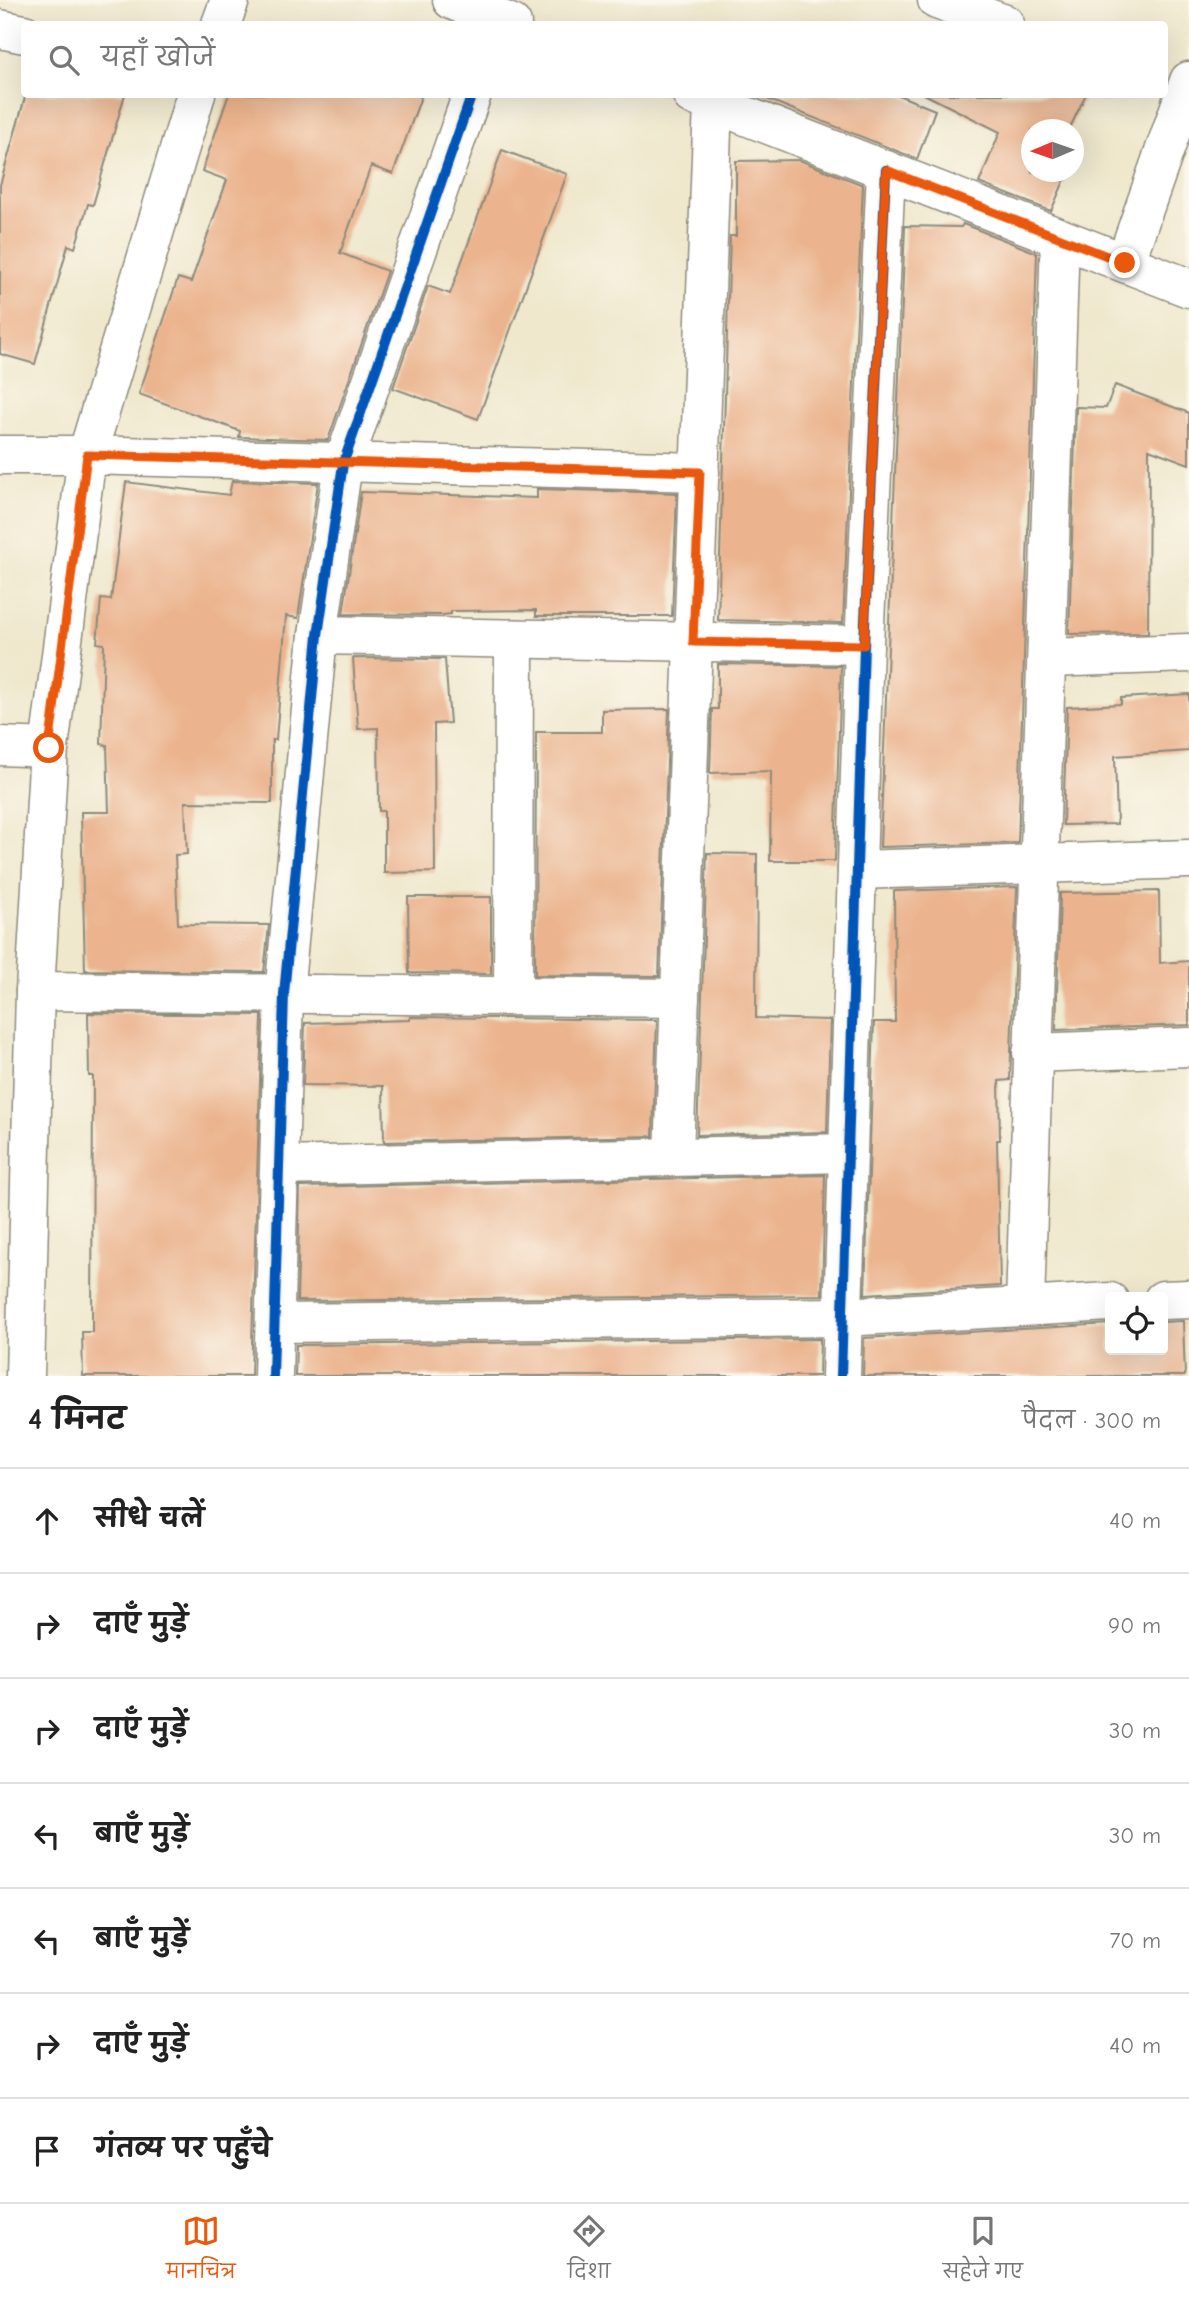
<!DOCTYPE html>
<html lang="hi">
<head>
<meta charset="utf-8">
<style>
	:root { --surface:#fff; --page:#f6f6f6; --text:#222; --muted:#767676; --line:#e0e0e0; --accent:#ea580c }
	body { margin:0; font-family:"Comic Neue","Playpen Sans Deva",sans-serif; background:var(--page); color:var(--text) }
	.controls { position:absolute; right:21px; bottom:21px; display:grid; overflow:hidden; border-radius:7px; box-shadow:0 7px 28px #0002 }
	.controls button { width:63px; height:63px; display:grid; place-items:center; padding:0; border:0; border-bottom:2px solid var(--line); background:var(--surface); color:var(--text); font:35px sans-serif }
	.compass { position:absolute; left:1021px; top:119px; width:63px; height:63px; border-radius:50%; background:var(--surface); box-shadow:0 7px 28px #0002; rotate:268deg }
	.stop { position:absolute; width:21px; height:21px; margin:-16px; border:5px solid #ea580c; border-radius:50%; background:#fff }
	.stop.end { background:#ea580c; border-color:#fff; box-shadow:0 2px 7px #0008 }
	.list { margin:0; padding:0; list-style:none }
	h2 { display:flex; justify-content:space-between; align-items:center; height:91px; margin:0; padding:0 28px; font-size:30px }
	h2 small { font-size:23px; font-weight:400; color:var(--muted) }
	.list li { display:grid; grid-template-columns:46px 1fr auto; gap:21px; align-items:center; box-sizing:border-box; height:105px; padding:0 28px; border-top:2px solid var(--line) }
	.list b { display:block; font-size:26px; white-space:nowrap }
	.list em { font-size:23px; font-style:normal; color:var(--muted) }
	.icon { flex:none; width:38px; height:38px; fill:none; stroke:currentColor; stroke-width:2; stroke-linecap:round; stroke-linejoin:round }
	.map { position:relative; flex:none; width:1189px; height:1376px; overflow:hidden }
	.search { position:absolute; background:var(--surface); box-shadow:0 7px 28px #0002; left:21px; right:21px; top:21px; height:77px; display:flex; align-items:center; gap:18px; box-sizing:border-box; padding:0 24px; border-radius:7px; color:var(--muted); font-size:26px }
	.sheet { height:826px; background:var(--surface) }
	nav { display:flex; justify-content:space-around; align-items:center; box-sizing:border-box; height:98px; border-top:2px solid var(--line); background:var(--surface); font-size:19px; color:var(--muted) }
	nav a { display:grid; justify-items:center; gap:4px }
	nav .on { color:var(--accent) }
	.map>svg:first-child { display:block }
</style>
</head>
<body>
<div class="map">
<svg width="1189" height="1376" viewBox="0 0 1189 1376">
	<rect width="100%" height="100%" fill="#fbf7ec"/>
	<filter id="ink" filterUnits="userSpaceOnUse"><feTurbulence type="fractalNoise" baseFrequency=".0143" numOctaves="2"/><feDisplacementMap in="SourceGraphic" scale="14" xChannelSelector="R" yChannelSelector="G"/><feConvolveMatrix kernelMatrix="1 2 1 2 8 2 1 2 1" color-interpolation-filters="sRGB"/></filter>
	<filter id="wash" filterUnits="userSpaceOnUse"><feTurbulence type="fractalNoise" baseFrequency=".00686" numOctaves="4" result="noise"/><feDisplacementMap in="SourceGraphic" scale="28" xChannelSelector="R" yChannelSelector="G"/><feGaussianBlur stdDeviation="1.57" result="paint"/><feColorMatrix in="noise" values="0 0 0 0 0 0 0 0 0 0 0 0 0 0 0 0 0 1.4 0 .05"/><feComposite in="paint" operator="in"/></filter>
	<g filter="url(#wash)">
		<rect width="100%" height="100%" fill="#efe8cd"/>
		<g id="blocks">
			<g fill="#ebb48e">
				<polygon points="26,94 125,94 93,205 88,204 75,248 68,245 35,364 0,354 0,185"/>
				<polygon points="229,94 422,94 393,174 371,166 340,253 387,271 328,440 239,437 240,431 139,394 178,278 191,282 227,180 202,171"/>
				<polygon points="754,94 896,94 935,110 917,159"/>
				<polygon points="924,94 1086,94 1069,130 1032,130 1032,172 1068,172 1051,211 979,183 1000,132"/>
				<polygon points="502,150 567,174 478,419 393,388 428,286 450,294"/>
				<polygon points="799,160 863,185 843,623 718,620 730,236 736,236 736,161"/>
				<polygon points="963,224 1037,253 1018,843 880,847 905,226 961,227"/>
				<polygon points="1115,385 1189,413 1189,464 1149,449 1148,633 1069,634 1076,407 1106,408"/>
				<polygon points="232,481 318,483 298,618 286,616 276,740 272,740 272,803 185,802 187,854 175,855 178,924 269,925 264,972 85,970 81,812 109,812 107,745 101,744 104,644 97,643 101,599 111,600 126,482 229,495"/>
				<polygon points="537,489 677,493 672,616 536,616 536,610 451,611 451,614 443,615 343,614 361,492 537,498"/>
				<polygon points="353,658 445,659 450,723 434,724 435,872 384,873 384,811 379,811 378,728 358,729"/>
				<polygon points="718,664 841,666 835,861 770,861 771,771 710,773 712,709 718,709"/>
				<polygon points="1189,694 1189,751 1115,756 1117,824 1063,825 1067,707 1121,704 1121,698"/>
				<polygon points="669,709 659,976 535,975 536,732 602,732 602,710"/>
				<polygon points="707,853 757,854 756,1018 830,1020 827,1132 697,1135"/>
				<polygon points="1017,887 1010,1080 999,1081 1000,1140 997,1140 1000,1286 865,1294 874,1022 895,1022 894,891"/>
				<polygon points="1159,891 1160,963 1189,961 1189,1025 1056,1030 1060,893"/>
				<polygon points="408,897 491,897 491,974 409,973"/>
				<polygon points="88,1013 262,1015 251,1376 83,1376 82,1332 92,1332 93,1076 89,1076"/>
				<polygon points="410,1017 657,1020 653,1136 384,1142 383,1086 303,1085 305,1023 410,1020"/>
				<polygon points="825,1175 822,1295 297,1301 300,1187"/>
				<polygon points="1183,1321 1185,1376 863,1376 864,1338 1110,1324 1110,1350 1163,1350 1163,1322"/>
				<polygon points="820,1339 819,1376 295,1376 296,1345"/>
			</g>
		</g>
	</g>
	<g filter="url(#ink)">
		<use href="#blocks" fill-opacity="0" stroke="#8d8a7c" stroke-width="2"/>
		<g fill="none" stroke-linecap="round" stroke-linejoin="round">
			<g stroke="#8d8a7c" stroke-width="41">
				<g id="minor">
					<polyline points="452,0 512,24"/>
					<polyline points="937,0 1005,24"/>
					<polyline points="221,24 230,0"/>
					<polyline points="0,29 24,34"/>
					<polyline points="692,95 1189,288"/>
					<polyline points="1125,263 1189,81"/>
					<polyline points="0,455 87,455 700,472"/>
					<polyline points="318,635 864,645"/>
					<polyline points="1047,658 1189,653"/>
					<polyline points="0,746 49,748 87,455 196,94"/>
					<polyline points="857,870 1189,859"/>
					<polyline points="35,991 680,998"/>
					<polyline points="513,996 514,639"/>
					<polyline points="1032,1053 1189,1047"/>
					<polyline points="674,1155 713,103"/>
					<polyline points="280,1166 848,1153"/>
					<polyline points="1163,1300 1189,1299"/>
					<polyline points="1025,1305 1060,238"/>
					<polyline points="275,1323 843,1317 1110,1302"/>
					<polyline points="25,1376 35,991 49,748"/>
					<polyline points="273,1376 284,994 318,635 343,464 472,94"/>
					<polyline points="841,1376 864,645 886,170"/>
				</g>
			</g>
			<use href="#minor" stroke="#fff" stroke-width="38"/>
			<g stroke="#fbf7ec" stroke-width="15">
				<g id="cycleway">
					<polyline points="273,1376 284,994 318,635 343,464 472,94"/>
					<polyline points="841,1376 864,645 886,170"/>
				</g>
			</g>
			<use href="#cycleway" stroke="#0057b8" stroke-width="10"/>
		</g>
	</g>
	<g fill="none" stroke-linecap="round" stroke-linejoin="round" filter="url(#ink)">
		<polyline stroke="#ea580c" stroke-width="9" points="49,748 87,455 700,472 693,642 864,645 886,170 1125,263"/>
	</g>
</svg>
<div class="controls">
<button><svg class="icon" aria-label="locate" viewBox="0 0 24 24"><circle cx="12" cy="12" r="6"/><path d="M12 2v4M12 18v4M2 12h4M18 12h4"/></svg></button>
</div>
<svg class="compass" viewBox="-18 -18 36 36"><path d="M0-13l5 13h-10z" fill="#e53935"/><path d="M0 13l5-13h-10z" fill="#767676"/></svg>
<div class="stop" style="left:49px;top:748px"></div>
<div class="stop end" style="left:1125px;top:263px"></div>
<div class="search"><svg class="icon" aria-label="search" viewBox="0 0 24 24"><circle cx="10" cy="10" r="6"/><path d="M15 15l6 6"/></svg>यहाँ खोजें</div>
</div>
<section class="sheet">
<h2>4 मिनट<small>पैदल · 300 m</small></h2>
<ul class="list">
<li><svg class="icon" aria-label="ahead" viewBox="0 0 24 24"><path d="M12 20V5M6 11l6-6 6 6"/></svg><div><b>सीधे चलें</b></div><em>40 m</em></li>
<li><svg class="icon" aria-label="right" viewBox="0 0 24 24"><path d="M7 20v-9h11M14 6l5 5-5 5"/></svg><div><b>दाएँ मुड़ें</b></div><em>90 m</em></li>
<li><svg class="icon" aria-label="right" viewBox="0 0 24 24"><path d="M7 20v-9h11M14 6l5 5-5 5"/></svg><div><b>दाएँ मुड़ें</b></div><em>30 m</em></li>
<li><svg class="icon" aria-label="left" viewBox="0 0 24 24"><path d="M17 20v-9H6M10 6l-5 5 5 5"/></svg><div><b>बाएँ मुड़ें</b></div><em>30 m</em></li>
<li><svg class="icon" aria-label="left" viewBox="0 0 24 24"><path d="M17 20v-9H6M10 6l-5 5 5 5"/></svg><div><b>बाएँ मुड़ें</b></div><em>70 m</em></li>
<li><svg class="icon" aria-label="right" viewBox="0 0 24 24"><path d="M7 20v-9h11M14 6l5 5-5 5"/></svg><div><b>दाएँ मुड़ें</b></div><em>40 m</em></li>
<li><svg class="icon" aria-label="arrive" viewBox="0 0 24 24"><path d="M6 21V4h12l-3 4 3 4H6"/></svg><div><b>गंतव्य पर पहुँचे</b></div></li>
</ul>
</section>
<nav>
<a class="on"><svg class="icon" aria-label="map" viewBox="0 0 24 24"><path d="M3 6l6-2 6 2 6-2v14l-6 2-6-2-6 2zM9 4v14M15 6v14"/></svg>मानचित्र</a>
<a><svg class="icon" aria-label="directions" viewBox="0 0 24 24"><path d="M12 3l9 9-9 9-9-9zM9 14v-3h6M13 9l2 2-2 2"/></svg>दिशा</a>
<a><svg class="icon" aria-label="saved" viewBox="0 0 24 24"><path d="M7 4h10v16l-5-4-5 4z"/></svg>सहेजे गए</a>
</nav>
</body>
</html>
